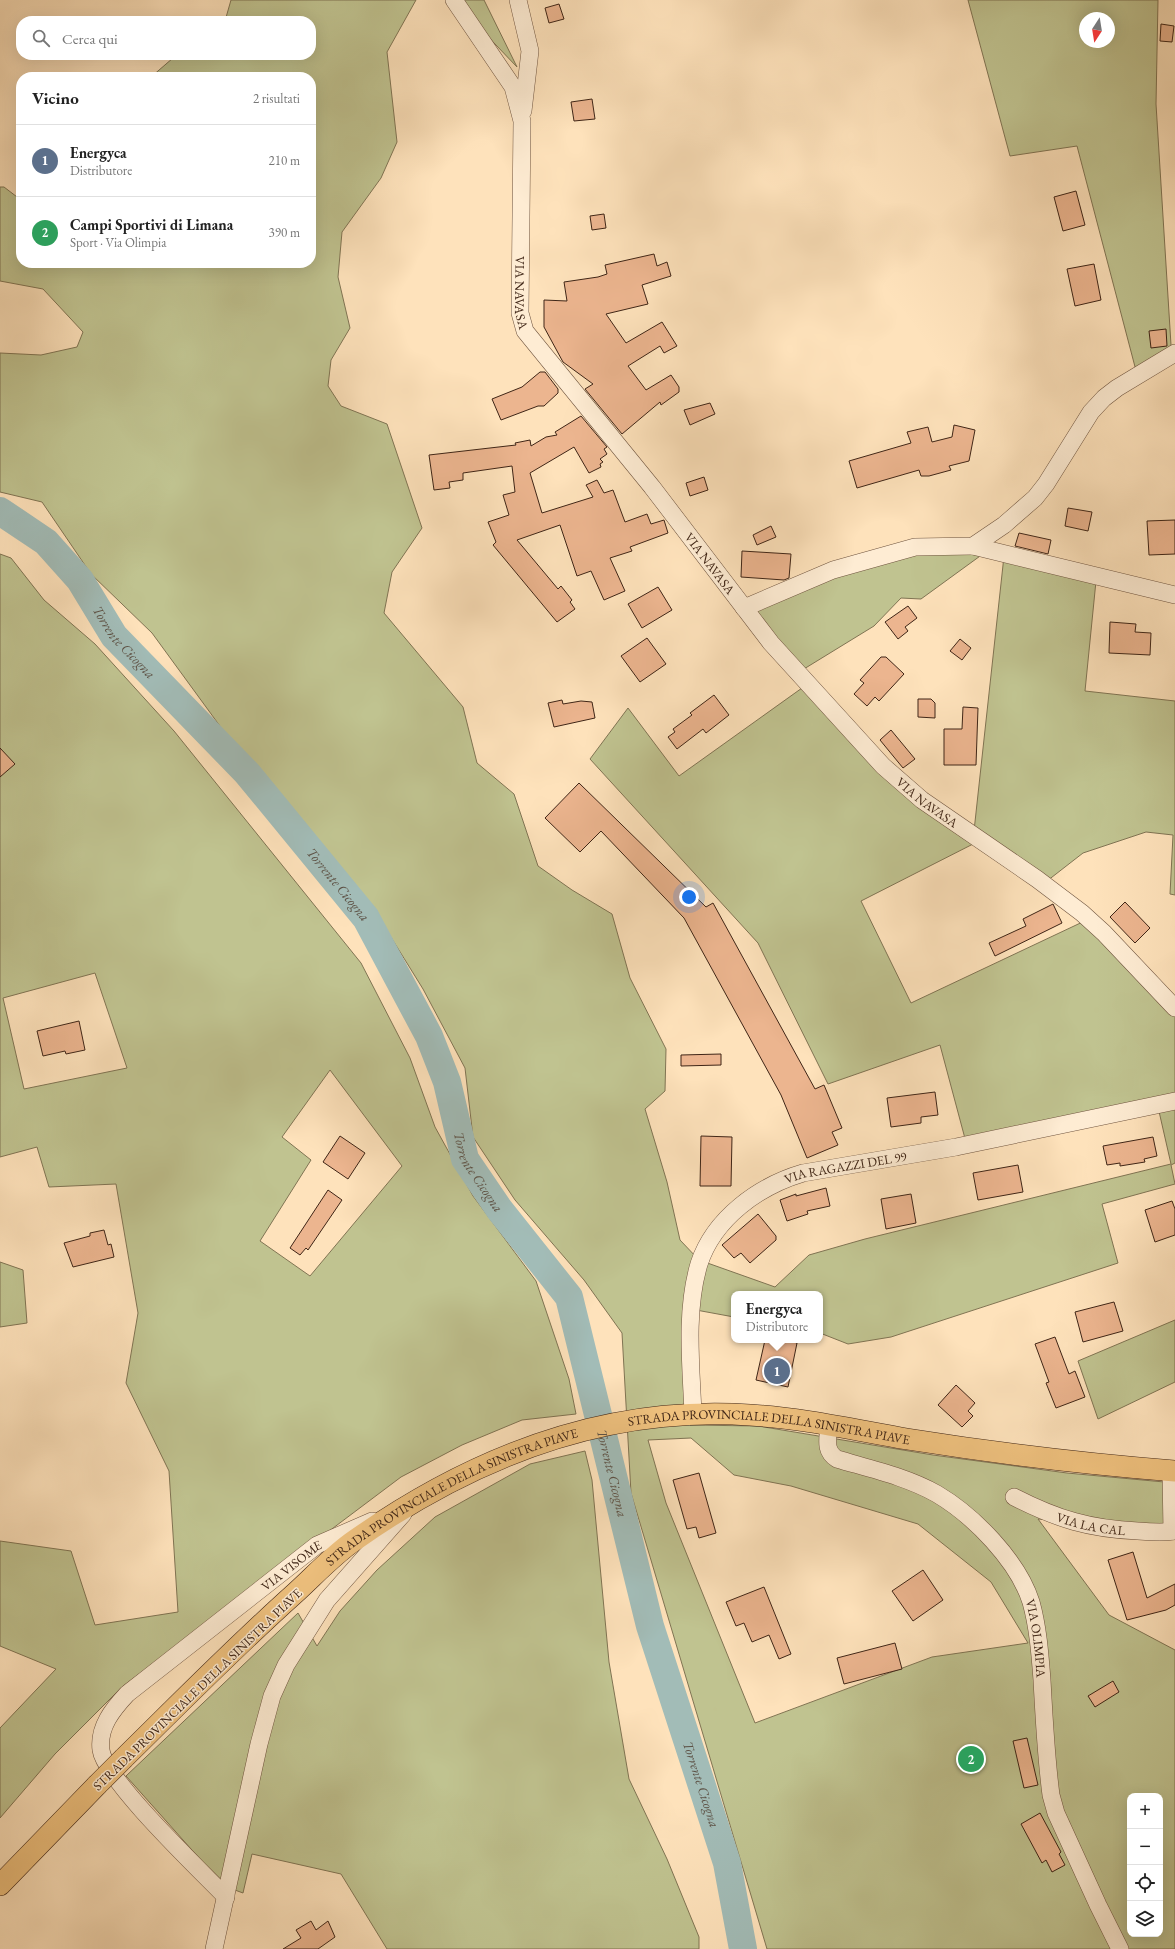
<!DOCTYPE html>
<html lang="it">
<head>
<meta charset="utf-8">
<style>
	:root { --surface:#fff; --page:#f6f6f6; --text:#222; --muted:#767676; --line:#e0e0e0; --accent:#2563eb }
	body { margin:0; font-family:"EB Garamond",serif; background:var(--page); color:var(--text) }
	.controls { position:absolute; right:12px; bottom:12px; display:grid; overflow:hidden; border-radius:8px; box-shadow:0 4px 16px #0002 }
	.controls button { width:36px; height:36px; display:grid; place-items:center; padding:0; border:0; border-bottom:1px solid var(--line); background:var(--surface); color:var(--text); font:20px sans-serif }
	.compass { position:absolute; left:1079px; top:12px; width:36px; height:36px; border-radius:50%; background:var(--surface); box-shadow:0 4px 16px #0002; rotate:192deg }
	.you { position:absolute; left:689px; top:897px; width:14px; height:14px; margin:-10px; border:3px solid #fff; border-radius:50%; background:#1a73e8; box-shadow:0 0 0 6px #1a73e833 }
	.badge { display:grid; place-items:center; width:26px; height:26px; border-radius:50%; background:var(--accent); color:#fff; font-size:13px; font-weight:700 }
	.pin { position:absolute; translate:-50% -50%; border:2px solid #fff; box-shadow:0 1px 4px #0006 }
	.popup { position:absolute; left:731px; top:1291px; width:92px; height:52px; box-sizing:border-box; display:grid; place-content:center; border-radius:8px; background:var(--surface); filter:drop-shadow(0 1px 3px #0005); font-size:13px; white-space:nowrap; color:var(--muted) }
	.popup b { font-size:15px; color:var(--text) }
	.popup::after { content:''; position:absolute; left:50%; top:100%; margin-left:-8px; border:8px solid transparent; border-top-color:var(--surface) }
	.list { margin:0; padding:0; list-style:none }
	h2 { display:flex; justify-content:space-between; align-items:center; height:52px; margin:0; padding:0 16px; font-size:17px }
	h2 small { font-size:13px; font-weight:400; color:var(--muted) }
	.list li { display:grid; grid-template-columns:26px 1fr auto; gap:12px; align-items:center; box-sizing:border-box; height:72px; padding:0 16px; border-top:1px solid var(--line) }
	.list b { display:block; font-size:15px; white-space:nowrap }
	.list p { margin:0; font-size:13px; white-space:nowrap; color:var(--muted) }
	.list em { font-size:13px; font-style:normal; color:var(--muted) }
	.icon { flex:none; width:22px; height:22px; fill:none; stroke:currentColor; stroke-width:2; stroke-linecap:round; stroke-linejoin:round }
	.map { position:relative; flex:none; width:1175px; height:1949px; overflow:hidden }
	.search { position:absolute; background:var(--surface); box-shadow:0 4px 16px #0002; left:16px; top:16px; width:300px; height:44px; display:flex; align-items:center; gap:10px; box-sizing:border-box; padding:0 14px; border-radius:16px; color:var(--muted); font-size:15px }
	.panel { position:absolute; background:var(--surface); box-shadow:0 4px 16px #0002; left:16px; top:72px; width:300px; height:196px; border-radius:16px }
	.map>svg:first-child { display:block }
</style>
</head>
<body>
<div class="map">
<svg width="1175" height="1949" viewBox="0 0 1175 1949">
	<rect width="100%" height="100%" fill="#fee2bb"/>
	<filter id="stains"><feTurbulence type="fractalNoise" baseFrequency=".005" numOctaves="4"/><feColorMatrix values="0 0 0 0 .2 0 0 0 0 .09 0 0 0 0 .02 0 0 0 .5 -.17"/></filter>
	<radialGradient id="worn" r=".72"><stop offset=".6" stop-color="#630" stop-opacity="0"/><stop offset="1" stop-color="#630" stop-opacity=".3"/></radialGradient>
	<g fill="#c0c390" stroke="#807453" fill-rule="evenodd">
		<path d="M231,0h185l-29,52 10,90 -16,36 -39,54 -4,45 12,51 -19,32 -3,26 13,20 46,18 35,104 -30,44 -8,41 79,94 14,56 37,31 24,72 34,24 40,24 18,64 36,71 -1,42 -20,18 22,73 13,58 19,20 76,27 34,-32 56,-16 306,-75 -13,-57 -191,39 -27,-101 -112,39 -70,-141 -168,-184 38,-51 51,68 130,-93 76,82 89,66 30,-275 92,25 -11,110 90,10v194l-5,-1 3,-59 -27,-3 -63,21 -36,28 -70,-39 -116,59 50,102 180,-85 84,84v161l-4,2 4,19 -73,20 16,59 -227,74 -43,7 -28,-11v-39h-86v23l-38,-7 -6,115 68,1 175,29 134,18 108,10 -10,41 -61,-1 -66,-4 71,96 66,35v299h-408l-136,-456 -9,-160 -38,-53 -69,-80 -42,-63 -8,-69 -42,-79 -52,-84 -146,-172 -73,-100 -61,-59 -49,-72 -42,-10v-139l41,2 36,-8 6,-15 -40,-43 -43,-8v-94h4l17,13v63h85l2,2 13,-2h190v-186h-160l22,-19h30l2,-3h106v-34h-86zM691,1438l43,37 57,11 127,38 73,58 37,61 -96,14 -177,66 -89,-220 -18,-63zM1130,1796h30v138h-30z"/>
		<polygon points="453,0 484,0 517,67"/>
		<path d="M968,0h190l-2,104 16,257 -33,21 -62,-236 -67,10zM1085,18h24v24h-24z"/>
		<polygon points="911,545 987,551 921,599 901,598 874,626 799,672 746,603"/>
		<path d="M0,554l11,4 33,42 51,44 79,87 187,232 49,95 25,69 38,69 63,85 33,98 7,35 -54,6 -60,25 -61,32 -278,209 -68,68 -55,64v-90l56,-59 -56,-23v-105l71,10 24,74 83,-13 -9,-141 -43,-88 12,-70 -22,-129 -67,3 -12,-40 -37,10zM95,973l32,95 -103,21 -21,-91zM330,1070l72,96 -92,110 -50,-35 51,-81 -29,-23z"/>
		<polygon points="0,1262 23,1270 27,1323 0,1327"/>
		<polygon points="1175,1320 1175,1382 1098,1419 1078,1361"/>
		<polygon points="585,1451 592,1480 609,1662 629,1779 667,1859 699,1937 699,1949 387,1949 341,1874 252,1854 243,1893 224,1886 126,1776 298,1613 317,1646 340,1611 377,1570 435,1517 530,1464"/>
	</g>
	<g fill="none" stroke-linecap="round" stroke-linejoin="round">
		<path stroke="#a2bcb7" stroke-width="28" id="s1" d="M0,511l46,31 34,38 34,56 133,137 119,145 63,118 18,46 18,77 34,50 70,88 81,329 77,237 16,86"/>
	</g>
	<g fill="#ecb58f" stroke="#3f2516">
		<polygon points="559,4 564,19 549,23 545,8"/>
		<polygon points="1161,24 1174,26 1172,42 1160,41"/>
		<polygon points="592,99 595,119 574,121 571,102"/>
		<polygon points="1076,191 1085,225 1063,231 1054,197"/>
		<polygon points="604,214 606,228 592,230 590,216"/>
		<polygon points="654,254 657,266 667,262 671,276 642,285 648,304 606,314 626,343 662,322 677,346 664,353 660,346 628,366 646,390 671,375 679,387 679,392 661,405 660,402 622,434 585,389 593,384 563,362 544,327 544,300 567,301 564,282 598,277 607,274 605,265"/>
		<polygon points="1094,264 1101,300 1075,306 1067,269"/>
		<polygon points="1166,329 1167,346 1151,348 1149,331"/>
		<polygon points="540,372 545,372 558,389 558,393 544,406 538,406 501,420 492,399 522,387"/>
		<polygon points="710,403 715,414 690,425 684,410"/>
		<polygon points="581,416 607,447 604,449 607,454 600,459 603,462 600,464 601,467 589,473 574,447 530,473 542,513 593,497 586,485 597,480 604,493 613,490 625,522 647,514 651,524 664,520 668,533 630,547 632,551 610,558 625,591 604,600 591,571 577,576 560,525 517,540 558,589 561,586 572,600 570,602 575,609 557,622 493,545 496,542 488,522 509,515 503,495 515,492 512,466 463,473 463,480 449,482 450,488 434,490 429,455 516,445 515,443 530,440 531,446 546,437 557,435 555,432"/>
		<polygon points="954,425 975,430 969,461 949,466 951,470 929,476 921,476 919,470 857,488 849,461 911,443 907,432 928,427 932,442 952,437"/>
		<polygon points="704,477 708,490 690,496 686,483"/>
		<polygon points="1068,508 1092,512 1088,531 1065,526"/>
		<polygon points="1175,520 1175,554 1149,555 1147,521"/>
		<polygon points="771,526 776,537 757,545 753,535"/>
		<polygon points="1019,533 1051,540 1048,554 1015,546"/>
		<polygon points="742,551 791,554 789,578 784,580 741,577"/>
		<polygon points="658,587 672,610 642,628 628,604"/>
		<polygon points="908,606 917,618 905,627 908,631 898,639 885,622"/>
		<polygon points="1110,622 1136,624 1135,632 1151,633 1150,655 1109,653"/>
		<polygon points="647,638 666,664 640,682 621,656"/>
		<polygon points="960,639 971,648 962,660 950,651"/>
		<polygon points="881,657 886,657 904,674 879,701 875,697 867,706 854,694 864,683 860,680"/>
		<polygon points="714,695 729,715 706,733 703,729 677,749 668,737 675,732 673,729 692,715 690,713"/>
		<polygon points="918,699 931,699 935,703 935,718 918,717"/>
		<polygon points="562,700 563,704 581,701 592,702 595,718 554,727 548,703"/>
		<polygon points="963,707 978,708 976,765 944,765 944,729 962,729"/>
		<polygon points="891,730 915,759 903,768 880,740"/>
		<polygon points="0,748 15,764 0,777"/>
		<polygon points="579,783 706,907 713,903 815,1089 824,1085 842,1128 832,1132 838,1145 807,1158 781,1095 684,918 601,831 580,852 545,818"/>
		<polygon points="1125,902 1150,928 1135,943 1110,917"/>
		<polygon points="1053,904 1062,923 995,956 989,943 1026,926 1023,919"/>
		<polygon points="79,1021 85,1050 66,1054 65,1051 43,1056 37,1031"/>
		<polygon points="721,1054 721,1065 681,1066 681,1055"/>
		<polygon points="935,1092 938,1115 921,1117 921,1123 891,1127 887,1098"/>
		<polygon points="340,1136 365,1153 348,1179 323,1162"/>
		<polygon points="701,1136 732,1137 731,1186 700,1186"/>
		<polygon points="1153,1137 1157,1156 1144,1159 1145,1162 1120,1166 1120,1163 1107,1165 1103,1146"/>
		<polygon points="1018,1165 1023,1192 978,1200 973,1173"/>
		<polygon points="826,1188 830,1206 807,1211 808,1214 787,1221 780,1200 796,1194 796,1196"/>
		<polygon points="328,1190 342,1200 308,1250 306,1248 300,1255 290,1248"/>
		<polygon points="911,1194 916,1223 886,1229 881,1199"/>
		<polygon points="1172,1201 1175,1209 1175,1235 1155,1242 1145,1210"/>
		<polygon points="758,1214 776,1236 776,1240 750,1263 741,1253 734,1258 722,1245"/>
		<polygon points="104,1230 108,1245 111,1244 114,1257 73,1267 64,1243 90,1236 90,1233"/>
		<polygon points="1114,1302 1123,1331 1083,1342 1075,1312"/>
		<polygon points="1055,1337 1069,1374 1075,1371 1085,1397 1056,1408 1046,1383 1049,1382 1035,1344"/>
		<polygon points="765,1340 786,1340 797,1343 788,1387 756,1380"/>
		<polygon points="956,1385 975,1403 968,1411 973,1416 962,1427 938,1405"/>
		<polygon points="699,1473 716,1533 699,1538 696,1527 687,1529 673,1480"/>
		<polygon points="1133,1552 1147,1598 1175,1584 1175,1605 1166,1610 1127,1620 1108,1560"/>
		<polygon points="923,1570 943,1600 913,1621 892,1591"/>
		<polygon points="764,1587 791,1654 779,1659 769,1635 752,1642 744,1623 736,1626 726,1602"/>
		<polygon points="895,1643 902,1669 844,1684 837,1658"/>
		<polygon points="1113,1681 1119,1692 1095,1707 1088,1696"/>
		<polygon points="1027,1738 1038,1785 1024,1788 1013,1741"/>
		<polygon points="1040,1813 1061,1852 1059,1854 1065,1865 1052,1872 1046,1860 1042,1863 1021,1824"/>
		<polygon points="311,1921 316,1930 328,1921 335,1937 318,1949 283,1949 301,1938 296,1930"/>
	</g>
	<g fill="none" stroke-linecap="round" stroke-linejoin="round">
		<g stroke="#6f543f" stroke-width="18">
			<g id="minor">
				<path id="s2" d="M454,0l59,87 9,34 -2,192 5,18 127,156 119,156 112,123 39,34 115,79 45,34 22,20 71,75"/>
				<polyline points="518,0 530,51 523,111"/>
				<polyline points="973,546 1175,595"/>
				<polyline points="744,608 833,570 915,547 973,546 1004,525 1035,498 1046,484 1091,412 1104,398 1117,388 1175,353"/>
				<path id="s3" d="M693,1413c-2,-48 -8,-102 6,-149 15,-46 60,-78 104,-91l153,-26 219,-46"/>
				<path id="s4" d="M829,1425c-1,14 -5,26 8,34 34,10 70,18 100,35 37,22 81,67 94,108 7,25 9,52 11,78 2,38 4,77 9,115l5,18 42,92 22,44"/>
				<polyline points="1171,1471 1172,1531"/>
				<path id="s5" d="M1014,1497c43,22 76,32 124,34 12,1 25,2 37,0"/>
				<path id="s6" d="M226,1897c-25,-26 -121,-117 -125,-147 -3,-23 12,-41 26,-56l190,-149 55,-24"/>
				<polyline points="214,1949 259,1744 272,1696 286,1665 327,1600 403,1514"/>
			</g>
		</g>
		<g stroke="#3f2516" stroke-width="22">
			<g id="major">
				<path id="s7" d="M124,1758c56,-55 111,-111 169,-163 20,-18 40,-40 62,-55 118,-83 249,-135 395,-125 52,3 105,15 157,24 88,14 179,25 268,32"/>
				<polyline points="0,1885 97,1785"/>
			</g>
		</g>
		<use href="#minor" stroke="#feecd3" stroke-width="17"/>
		<use href="#major" stroke="#efc17e" stroke-width="21"/>
		<g stroke="#3f2516" stroke-width="22" stroke-linecap="butt">
			<polyline id="major-bridge" points="97,1785 124,1758"/>
		</g>
		<use href="#major-bridge" stroke="#efc17e" stroke-width="21"/>
	</g>
	<g text-anchor="middle" stroke-width="3" stroke-linejoin="round" paint-order="stroke">
		<g font-size="13" fill="#3f2516" stroke="#feecd3">
			<text dy="5" stroke="none"><textPath href="#s2" startOffset="312">VIA NAVASA</textPath></text>
			<text dy="5" stroke="none"><textPath href="#s2" startOffset="648">VIA NAVASA</textPath></text>
			<text dy="5" stroke="none"><textPath href="#s2" startOffset="972">VIA NAVASA</textPath></text>
			<text dy="5" stroke="none"><textPath href="#s3" startOffset="336">VIA RAGAZZI DEL 99</textPath></text>
			<text dy="5" stroke="none"><textPath href="#s7" startOffset="760">STRADA PROVINCIALE DELLA SINISTRA PIAVE</textPath></text>
			<text dy="5" stroke="none"><textPath href="#s7" startOffset="424">STRADA PROVINCIALE DELLA SINISTRA PIAVE</textPath></text>
			<text dy="5" stroke="none"><textPath href="#s5" startOffset="82">VIA LA CAL</textPath></text>
			<text dy="5" stroke="none"><textPath href="#s6" startOffset="467">VIA VISOME</textPath></text>
			<text dy="5" stroke="none"><textPath href="#s4" startOffset="326">VIA OLIMPIA</textPath></text>
			<text transform="translate(197 1689) rotate(-44)" y="5">STRADA PROVINCIALE DELLA SINISTRA PIAVE</text>
		</g>
		<g font-size="14" font-style="italic" fill="#5d5246" stroke="#feecd3">
			<text dy="5" stroke="none"><textPath href="#s1" startOffset="183">Torrente Cicogna</textPath></text>
			<text dy="5" stroke="none"><textPath href="#s1" startOffset="507">Torrente Cicogna</textPath></text>
			<text dy="5" stroke="none"><textPath href="#s1" startOffset="830">Torrente Cicogna</textPath></text>
			<text dy="5" stroke="none"><textPath href="#s1" startOffset="1167">Torrente Cicogna</textPath></text>
			<text dy="5" stroke="none"><textPath href="#s1" startOffset="1491">Torrente Cicogna</textPath></text>
		</g>
	</g>
	<rect width="100%" height="100%" filter="url(#stains)"/>
	<rect width="100%" height="100%" fill="url(#worn)"/>
</svg>
<div class="controls">
<button>+</button>
<button>−</button>
<button><svg class="icon" aria-label="locate" viewBox="0 0 24 24"><circle cx="12" cy="12" r="6"/><path d="M12 2v4M12 18v4M2 12h4M18 12h4"/></svg></button>
<button><svg class="icon" aria-label="layers" viewBox="0 0 24 24"><path d="M12 4l9 5-9 5-9-5zM3 14l9 5 9-5"/></svg></button>
</div>
<svg class="compass" viewBox="-18 -18 36 36"><path d="M0-13l5 13h-10z" fill="#e53935"/><path d="M0 13l5-13h-10z" fill="#767676"/></svg>
<div class="you"></div>
<div class="pin badge" style="left:777px;top:1371px;background:#5c6f8a">1</div>
<div class="popup"><b>Energyca</b>Distributore</div>
<div class="pin badge" style="left:971px;top:1759px;background:#2e9e5b">2</div>
<div class="search"><svg class="icon" aria-label="search" viewBox="0 0 24 24"><circle cx="10" cy="10" r="6"/><path d="M15 15l6 6"/></svg>Cerca qui</div>
<section class="panel">
<h2>Vicino<small>2 risultati</small></h2>
<ul class="list">
<li><span class="badge" style="background:#5c6f8a">1</span><div><b>Energyca</b><p>Distributore</p></div><em>210 m</em></li>
<li><span class="badge" style="background:#2e9e5b">2</span><div><b>Campi Sportivi di Limana</b><p>Sport · Via Olimpia</p></div><em>390 m</em></li>
</ul>
</section>
</div>
</body>
</html>
